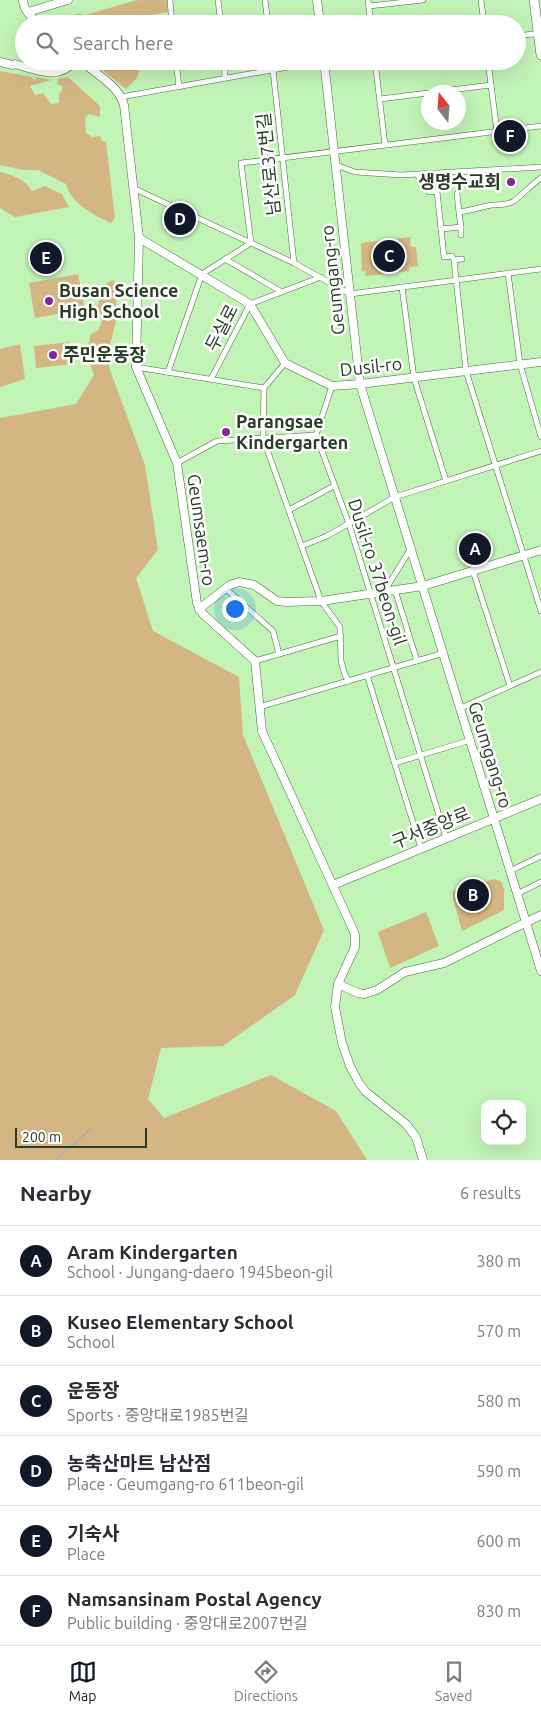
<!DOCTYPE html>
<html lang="en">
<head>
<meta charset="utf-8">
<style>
	:root { --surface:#fff; --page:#f7f7f7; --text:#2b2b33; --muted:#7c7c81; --line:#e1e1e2; --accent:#111827 }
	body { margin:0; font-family:Ubuntu,"Noto Sans KR",sans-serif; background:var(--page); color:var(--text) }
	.controls { position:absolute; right:15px; bottom:15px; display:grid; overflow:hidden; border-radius:10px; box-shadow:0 5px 20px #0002 }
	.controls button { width:45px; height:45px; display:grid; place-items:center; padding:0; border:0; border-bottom:1px solid var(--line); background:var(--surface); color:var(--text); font:25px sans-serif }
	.compass { position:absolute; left:421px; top:85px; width:45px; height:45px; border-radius:50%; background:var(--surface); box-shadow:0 5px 20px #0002; rotate:343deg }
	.scale { position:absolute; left:15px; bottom:12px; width:132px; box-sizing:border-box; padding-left:5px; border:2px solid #293c25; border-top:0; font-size:14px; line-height:18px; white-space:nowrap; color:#293c25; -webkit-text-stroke:4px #fff; paint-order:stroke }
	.you { position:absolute; left:234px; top:608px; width:18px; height:18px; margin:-12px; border:4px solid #fff; border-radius:50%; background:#1a73e8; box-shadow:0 0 0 8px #1a73e833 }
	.badge { display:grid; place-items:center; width:32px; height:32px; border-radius:50%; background:var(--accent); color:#fff; font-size:16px; font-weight:700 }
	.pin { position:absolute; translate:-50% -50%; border:2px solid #fff; box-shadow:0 1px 5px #0006 }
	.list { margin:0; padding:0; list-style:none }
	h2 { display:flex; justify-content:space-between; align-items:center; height:65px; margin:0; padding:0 20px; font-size:21px }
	h2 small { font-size:16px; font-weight:400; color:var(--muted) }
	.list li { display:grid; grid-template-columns:32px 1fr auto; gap:15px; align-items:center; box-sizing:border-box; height:70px; padding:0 20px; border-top:1px solid var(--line) }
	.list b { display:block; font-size:19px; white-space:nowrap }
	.list p { margin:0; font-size:16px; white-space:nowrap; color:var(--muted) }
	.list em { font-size:16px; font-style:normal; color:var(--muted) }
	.icon { flex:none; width:28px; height:28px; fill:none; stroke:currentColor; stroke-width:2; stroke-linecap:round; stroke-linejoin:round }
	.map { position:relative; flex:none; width:541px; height:1160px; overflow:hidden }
	.search { position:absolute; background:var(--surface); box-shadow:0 5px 20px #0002; left:15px; right:15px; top:15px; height:55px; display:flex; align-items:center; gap:12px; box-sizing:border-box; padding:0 18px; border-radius:28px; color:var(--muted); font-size:19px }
	.sheet { height:485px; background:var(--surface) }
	nav { display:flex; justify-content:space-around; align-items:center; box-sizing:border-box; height:70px; border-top:1px solid var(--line); background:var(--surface); font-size:14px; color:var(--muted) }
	nav a { display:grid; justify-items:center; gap:2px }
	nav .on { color:var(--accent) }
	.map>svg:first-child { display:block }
</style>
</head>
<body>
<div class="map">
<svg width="541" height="1160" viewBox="0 0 541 1160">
	<rect width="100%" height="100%" fill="#c2f4b7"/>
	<g fill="#d4b683">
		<polygon points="137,0 167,0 168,12 98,24 55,24 58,23 57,20 81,13 82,16"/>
		<polygon points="91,61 142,61 137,78 126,89"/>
		<path d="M0,71l32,6 3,4 1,-4 15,3 -21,6 5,9 8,-2 8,11 8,-1v-9l3,-4v-4l-5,-2 1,-5 10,-2 32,29v11l-11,-3 -4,4 1,15 6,4 8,-1 2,5 4,1 9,76 -4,5c-17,-8 -40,-19 -45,-39l-28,-14h-15l-23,-5z"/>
		<path d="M0,172c13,3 25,7 32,19l13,-5 17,8 7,13 -54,10 -15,-9z"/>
		<polygon points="411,237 410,245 412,247 416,247 418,266 409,267 409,271 366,276 365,271 362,272 361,243"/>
		<polygon points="78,274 85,309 35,318 29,283"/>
		<polygon points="113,280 116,284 116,321 107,357 110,370 145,465 158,550 136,578 153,631 239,677 243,735 324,930 295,995 223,1046 161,1048 148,1099 164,1118 271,1075 336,1111 367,1160 0,1160 0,418 76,404 94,375 86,353 91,334 98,331 104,315 95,312 107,283"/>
		<polygon points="70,342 72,364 36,368 34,346"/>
		<polygon points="20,344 25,379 0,387 0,349"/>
		<polygon points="494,879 501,881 504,890 504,910 462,931 453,898 453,891"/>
		<polygon points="426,912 439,946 390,968 378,932"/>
	</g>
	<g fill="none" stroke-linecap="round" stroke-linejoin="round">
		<polyline stroke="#83a8e6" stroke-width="1" points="56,1160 92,1128"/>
		<g stroke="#43703a" stroke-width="6">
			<g id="street">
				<polyline points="170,0 172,24"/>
				<polyline points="218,0 221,24"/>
				<polyline points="265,0 268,24"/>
				<polyline points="368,0 371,24"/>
				<polyline points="481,0 484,24"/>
				<polyline points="369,6 423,0"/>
				<polyline points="517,36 541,33"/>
				<polyline points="176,61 179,87"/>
				<polyline points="224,61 225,78"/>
				<polyline points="272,61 294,263"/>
				<polyline points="375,61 385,145"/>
				<polyline points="488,61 497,132"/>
				<polyline points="435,92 491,85"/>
				<polyline points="121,97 322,61"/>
				<polyline points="380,99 428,93"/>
				<polyline points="336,165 355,172 401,175 541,167"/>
				<polyline points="418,175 420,181 427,184 429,192 437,191 444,257 452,256 454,260 466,371 541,611"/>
				<polyline points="133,188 294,263 350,294 541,269"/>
				<polyline points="457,194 459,212"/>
				<polyline points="461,227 461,235"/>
				<path d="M441,229l20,-2 -2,-15c10,-1 18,-4 28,-6 9,-3 18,1 27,-5 9,-7 18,-17 27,-23"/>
				<polyline points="225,259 282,292"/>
				<polyline points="454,260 462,259"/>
				<polyline points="508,273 520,364 541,437"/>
				<polyline points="402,287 414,378 446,481"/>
				<polyline points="285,363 264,388 263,438 321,601 340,627 341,661 345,675 349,681"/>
				<polyline points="136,367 264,388"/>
				<polyline points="168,372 202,274 251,243 241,163 541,126"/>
				<polyline points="211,379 250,304 321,277"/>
				<polyline points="332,386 316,435 349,524 446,838"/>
				<polyline points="177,463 217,441 316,435"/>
				<polyline points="289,510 334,486"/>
				<polyline points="302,546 327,536 395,497 541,451"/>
				<polyline points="473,571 510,686"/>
				<polyline points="225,588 273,631 279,654"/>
				<polyline points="395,590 417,661"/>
				<polyline points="384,592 411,548"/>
				<polyline points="255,661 341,636"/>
				<polyline points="367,675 421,848"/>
				<polyline points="259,707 444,653"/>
				<polyline points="461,708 541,672"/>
				<polyline points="395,763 471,740"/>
				<polyline points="510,871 541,856"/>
				<polyline points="517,894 541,882"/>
			</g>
		</g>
		<g stroke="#43703a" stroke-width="9">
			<g id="secondary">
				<path d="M23,0c0,10 9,17 15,24"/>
				<polyline points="317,0 320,24"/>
				<polyline points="28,12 68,0"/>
				<path d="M81,61c15,13 38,25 43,44l15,133 -3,129 41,96 20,140 6,11 52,47 7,70 93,203v13l-17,37 -3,23 7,36 8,23 9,17 7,9 40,32 10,13 7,23"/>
				<polyline points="324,61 360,384 541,971"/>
				<path d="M0,62l13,3 2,-1c22,6 43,17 60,-3"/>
				<polyline points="139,238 250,304 285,363 332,386 360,384 541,362"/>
				<polyline points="199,609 230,585 239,582 254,585 277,601 286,602 321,601 423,586 541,550"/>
				<polyline points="333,885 541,799"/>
				<polyline points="338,984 358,993 364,994 377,990 405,972 444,963 541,915"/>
			</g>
		</g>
		<g stroke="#43703a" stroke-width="10">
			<polyline id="primary" points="534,0 541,55"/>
		</g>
		<use href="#street" stroke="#fff" stroke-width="5"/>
		<use href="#secondary" stroke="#fff" stroke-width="8"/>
		<use href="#primary" stroke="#fff" stroke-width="9"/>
	</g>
	<g fill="#812693" stroke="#fff" stroke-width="2">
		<circle cx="511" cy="182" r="5"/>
		<circle cx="49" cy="301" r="5"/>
		<circle cx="53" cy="355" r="5"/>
		<circle cx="226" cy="432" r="5"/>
	</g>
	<g text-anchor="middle" stroke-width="5" stroke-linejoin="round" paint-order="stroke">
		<g font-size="18" fill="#293c25" stroke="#fff">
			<text transform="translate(269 164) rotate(-96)" y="6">남산로37번길</text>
			<text transform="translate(333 280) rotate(-96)" y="6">Geumgang-ro</text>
			<text transform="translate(222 328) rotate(-63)" y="6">두실로</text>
			<text transform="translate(371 367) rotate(-6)" y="6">Dusil-ro</text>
			<text transform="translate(201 530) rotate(82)" y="6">Geumsaem-ro</text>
			<text transform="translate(377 572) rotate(72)" y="6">Dusil-ro 37beon-gil</text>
			<text transform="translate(490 755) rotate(73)" y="6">Geumgang-ro</text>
			<text transform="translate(431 828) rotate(-22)" y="6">구서중앙로</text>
		</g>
		<g font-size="18" font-weight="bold" fill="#293c25" stroke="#fff" text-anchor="start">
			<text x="501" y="188" text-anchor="end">생명수교회</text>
			<text x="59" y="297">Busan Science<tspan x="59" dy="21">High School</tspan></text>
			<text x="63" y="361">주민운동장</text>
			<text x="236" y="428">Parangsae<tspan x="236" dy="21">Kindergarten</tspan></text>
		</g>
	</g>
</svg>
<div class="controls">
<button><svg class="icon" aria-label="locate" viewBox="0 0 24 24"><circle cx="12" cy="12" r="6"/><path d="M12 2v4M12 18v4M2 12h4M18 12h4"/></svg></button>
</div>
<svg class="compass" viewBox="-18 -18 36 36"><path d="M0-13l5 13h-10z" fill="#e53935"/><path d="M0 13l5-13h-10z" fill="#7c7c81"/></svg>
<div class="scale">200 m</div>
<div class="you"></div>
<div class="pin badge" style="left:475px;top:549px">A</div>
<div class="pin badge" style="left:473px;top:895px">B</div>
<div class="pin badge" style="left:389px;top:256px">C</div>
<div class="pin badge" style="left:180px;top:219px">D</div>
<div class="pin badge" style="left:46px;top:258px">E</div>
<div class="pin badge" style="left:510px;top:136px">F</div>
<div class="search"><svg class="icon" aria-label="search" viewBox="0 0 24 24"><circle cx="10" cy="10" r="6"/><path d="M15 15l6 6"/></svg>Search here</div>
</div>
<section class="sheet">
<h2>Nearby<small>6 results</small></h2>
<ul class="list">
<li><span class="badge">A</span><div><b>Aram Kindergarten</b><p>School · Jungang-daero 1945beon-gil</p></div><em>380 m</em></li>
<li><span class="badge">B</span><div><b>Kuseo Elementary School</b><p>School</p></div><em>570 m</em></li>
<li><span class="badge">C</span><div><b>운동장</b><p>Sports · 중앙대로1985번길</p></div><em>580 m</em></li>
<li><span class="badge">D</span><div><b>농축산마트 남산점</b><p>Place · Geumgang-ro 611beon-gil</p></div><em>590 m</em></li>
<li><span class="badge">E</span><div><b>기숙사</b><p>Place</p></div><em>600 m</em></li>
<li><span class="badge">F</span><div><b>Namsansinam Postal Agency</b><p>Public building · 중앙대로2007번길</p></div><em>830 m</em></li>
</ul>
</section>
<nav>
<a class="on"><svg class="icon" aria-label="map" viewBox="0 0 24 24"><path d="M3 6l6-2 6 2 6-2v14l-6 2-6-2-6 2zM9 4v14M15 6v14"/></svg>Map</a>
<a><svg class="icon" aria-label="directions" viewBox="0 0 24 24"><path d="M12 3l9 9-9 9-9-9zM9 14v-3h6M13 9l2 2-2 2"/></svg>Directions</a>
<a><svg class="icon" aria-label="saved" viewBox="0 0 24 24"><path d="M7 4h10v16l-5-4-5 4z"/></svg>Saved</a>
</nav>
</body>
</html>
